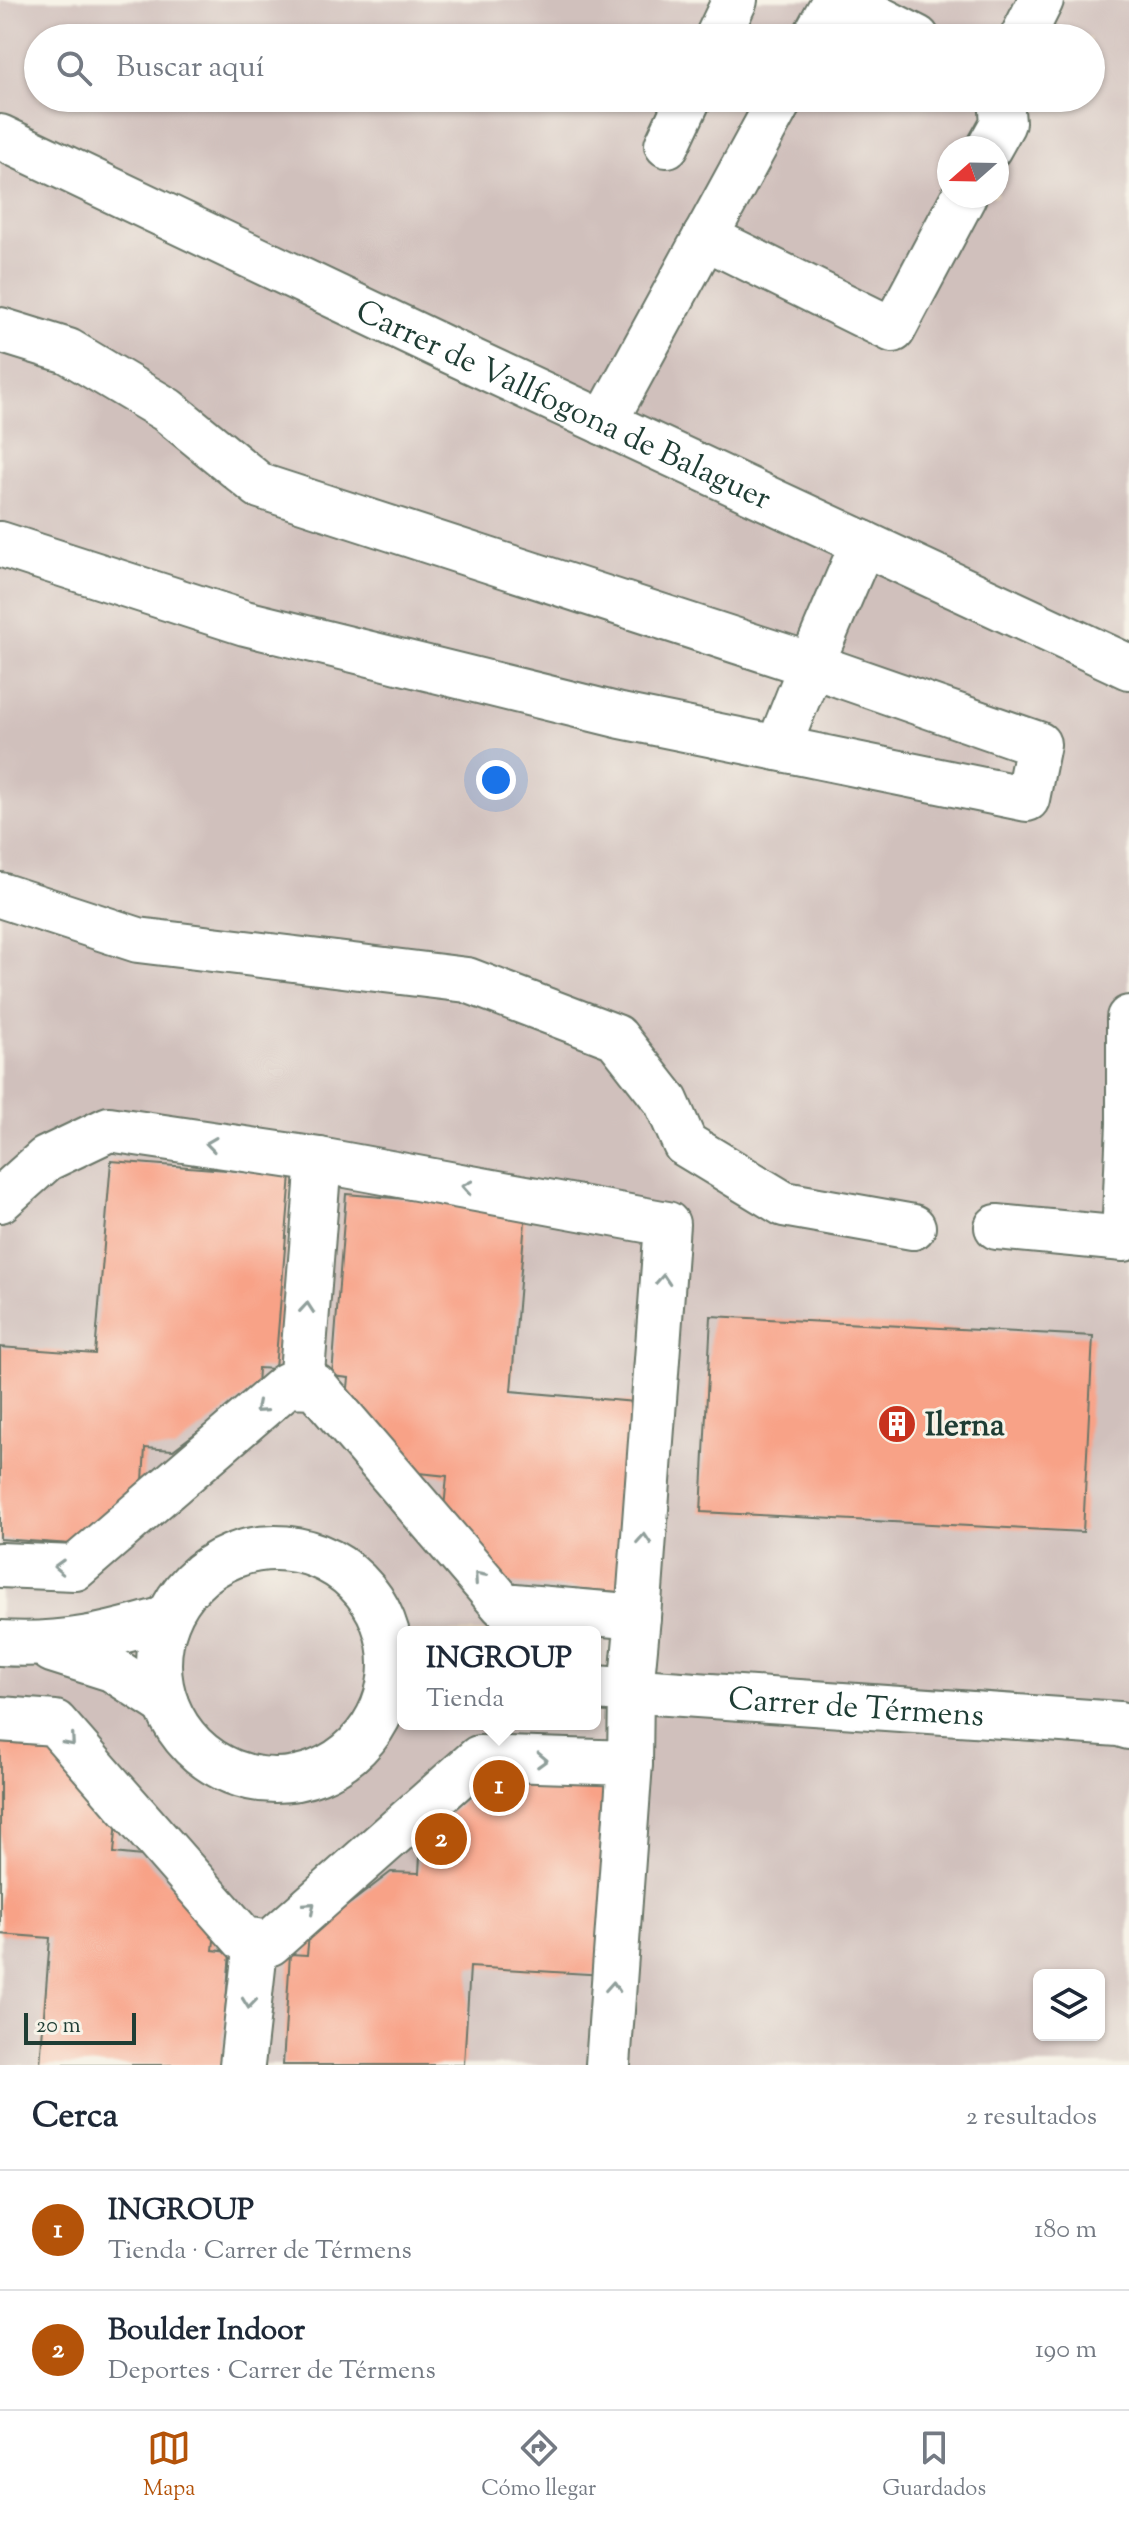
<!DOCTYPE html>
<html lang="es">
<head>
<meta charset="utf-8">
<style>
	:root { --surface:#fff; --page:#f6f6f7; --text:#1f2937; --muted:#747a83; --line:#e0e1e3; --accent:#b45309 }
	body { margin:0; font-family:"Sorts Mill Goudy",serif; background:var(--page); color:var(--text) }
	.controls { position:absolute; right:24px; bottom:24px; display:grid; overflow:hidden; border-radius:12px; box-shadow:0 2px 6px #0004 }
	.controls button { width:72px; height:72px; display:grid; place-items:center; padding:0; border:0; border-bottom:2px solid var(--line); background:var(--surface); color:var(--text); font:40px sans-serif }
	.compass { position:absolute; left:937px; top:136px; width:72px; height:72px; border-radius:50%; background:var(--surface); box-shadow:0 2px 6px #0004; rotate:250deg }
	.scale { position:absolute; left:24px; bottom:20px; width:112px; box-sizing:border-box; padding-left:8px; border:4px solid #1f3d34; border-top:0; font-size:22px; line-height:28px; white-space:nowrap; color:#1f3d34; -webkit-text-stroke:6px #f7f3e8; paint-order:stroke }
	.you { position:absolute; left:496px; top:780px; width:28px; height:28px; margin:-20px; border:6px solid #fff; border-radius:50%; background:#1a73e8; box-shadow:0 0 0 12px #1a73e833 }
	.badge { display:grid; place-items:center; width:52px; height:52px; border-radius:50%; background:var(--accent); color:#fff; font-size:26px; font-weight:700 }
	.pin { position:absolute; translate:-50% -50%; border:4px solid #fff; box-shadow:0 2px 8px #0006 }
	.popup { position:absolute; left:397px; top:1626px; width:204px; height:104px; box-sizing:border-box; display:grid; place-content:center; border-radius:12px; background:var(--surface); filter:drop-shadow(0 2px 6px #0005); font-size:26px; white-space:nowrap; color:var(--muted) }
	.popup b { font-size:30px; color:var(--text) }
	.popup::after { content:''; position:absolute; left:50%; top:100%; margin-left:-16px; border:16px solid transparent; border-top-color:var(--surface) }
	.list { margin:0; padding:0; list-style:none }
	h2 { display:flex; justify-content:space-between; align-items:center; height:104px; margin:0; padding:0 32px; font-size:34px }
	h2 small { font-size:26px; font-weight:400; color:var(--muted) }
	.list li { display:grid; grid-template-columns:52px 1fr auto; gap:24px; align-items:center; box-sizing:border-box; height:120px; padding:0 32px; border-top:2px solid var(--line) }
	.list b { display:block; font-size:30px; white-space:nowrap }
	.list p { margin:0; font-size:26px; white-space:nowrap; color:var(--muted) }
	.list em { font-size:26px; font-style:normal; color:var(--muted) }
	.icon { flex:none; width:44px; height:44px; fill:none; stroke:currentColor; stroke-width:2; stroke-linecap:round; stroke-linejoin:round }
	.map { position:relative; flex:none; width:1129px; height:2065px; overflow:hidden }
	.search { position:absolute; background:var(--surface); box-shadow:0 2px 6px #0004; left:24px; right:24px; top:24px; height:88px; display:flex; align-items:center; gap:20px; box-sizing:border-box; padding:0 28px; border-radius:44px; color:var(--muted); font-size:30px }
	.sheet { height:344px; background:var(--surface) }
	nav { display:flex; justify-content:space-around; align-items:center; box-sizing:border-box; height:112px; border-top:2px solid var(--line); background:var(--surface); font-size:22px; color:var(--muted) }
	nav a { display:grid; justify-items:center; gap:4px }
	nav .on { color:var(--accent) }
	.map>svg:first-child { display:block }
</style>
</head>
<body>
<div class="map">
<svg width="1129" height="2065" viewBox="0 0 1129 2065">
	<rect width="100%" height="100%" fill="#f7f3e8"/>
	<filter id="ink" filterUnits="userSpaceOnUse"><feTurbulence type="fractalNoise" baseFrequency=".0125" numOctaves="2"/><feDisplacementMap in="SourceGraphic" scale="16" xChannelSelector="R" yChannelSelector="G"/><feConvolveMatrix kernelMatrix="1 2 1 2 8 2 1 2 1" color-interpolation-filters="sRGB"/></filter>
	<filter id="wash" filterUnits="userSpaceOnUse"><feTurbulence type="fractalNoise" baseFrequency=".006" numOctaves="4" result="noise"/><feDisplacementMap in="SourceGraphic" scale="32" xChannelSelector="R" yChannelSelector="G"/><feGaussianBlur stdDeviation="1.8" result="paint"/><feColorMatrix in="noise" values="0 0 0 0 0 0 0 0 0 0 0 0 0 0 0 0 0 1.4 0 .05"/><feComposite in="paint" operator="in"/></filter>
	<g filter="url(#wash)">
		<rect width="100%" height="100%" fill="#f4e1c8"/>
		<path fill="#d0c0bc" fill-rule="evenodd" d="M0,0h1129v2065h-1129zM38,38h1053v60h-1053zM949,148h48v48h-48zM403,1632h192v92h-192zM1039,1975h60v60h-60z"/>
		<g id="blocks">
			<g fill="#f8a287">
				<polygon points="111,1161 291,1175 275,1369 258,1368 257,1387 173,1450 145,1448 143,1481 71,1544 0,1539 0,1347 95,1354"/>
				<polygon points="346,1194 526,1209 511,1391 646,1403 630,1593 505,1583 444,1509 447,1476 419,1473 347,1397 349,1378 332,1376"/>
				<polygon points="711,1316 1093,1336 1083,1532 701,1512"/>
				<polygon points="0,1742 55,1746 117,1820 114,1853 142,1856 215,1931 213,1950 230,1952 221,2065 40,2065 50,1938 0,1934"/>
				<polygon points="493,1776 618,1785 605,1975 470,1967 464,2065 283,2065 290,1954 307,1955 309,1935 391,1872 419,1873 421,1840"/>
			</g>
		</g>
	</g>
	<g filter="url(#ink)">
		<use href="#blocks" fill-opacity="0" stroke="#6a7668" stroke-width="2"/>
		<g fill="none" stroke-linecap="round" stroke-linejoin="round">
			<g stroke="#6a7668" stroke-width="48">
				<g id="minor">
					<polyline points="842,0 917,38"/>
					<polyline points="717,38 735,0"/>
					<polyline points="814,38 835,0"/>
					<polyline points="1022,38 1041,0"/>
					<path id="s1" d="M0,137l446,212 683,318"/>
					<polyline points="667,145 689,98"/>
					<polyline points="989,148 1003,123 1001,98"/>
					<polyline points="705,237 893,330 964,196"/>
					<polyline points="0,330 68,351 167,410 260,486 811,665 1038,744 1027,799 621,716 245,623 0,544"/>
					<polyline points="604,423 781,98"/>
					<polyline points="778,748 811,665 863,543"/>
					<polyline points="0,895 138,940 467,980 616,1037 666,1101 685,1144 784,1204 913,1227"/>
					<polyline points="1129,1123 1129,1018"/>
					<polyline points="0,1200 46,1159 109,1129 319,1160 667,1224 638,1617"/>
					<polyline points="997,1227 1124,1239 1129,1124"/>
					<polyline points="301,1385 319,1160"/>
					<circle cx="275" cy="1664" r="116"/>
					<polyline points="0,1565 75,1568 287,1385 315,1386 503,1605 638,1617 631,1690 630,1763 479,1758 270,1943 244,1939 55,1723 0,1719"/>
					<path d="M0,1643c62,4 109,-7 168,-25"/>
					<polyline points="52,1650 112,1669 166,1704"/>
					<path id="s2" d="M595,1688l524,36 10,3"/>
					<polyline points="242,2065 256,1941"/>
					<polyline points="608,2065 630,1763"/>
				</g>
			</g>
			<use href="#minor" stroke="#fff" stroke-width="44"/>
		</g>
		<defs><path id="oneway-chevron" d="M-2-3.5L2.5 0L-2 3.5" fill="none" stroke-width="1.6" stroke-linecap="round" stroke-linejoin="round" transform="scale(2)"/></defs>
		<g stroke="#8f9e9a">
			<use href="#oneway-chevron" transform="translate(211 1144) rotate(-172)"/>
			<use href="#oneway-chevron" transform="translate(467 1187) rotate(-170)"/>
			<use href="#oneway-chevron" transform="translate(663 1280) rotate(-86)"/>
			<use href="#oneway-chevron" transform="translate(307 1308) rotate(-85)"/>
			<use href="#oneway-chevron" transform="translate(260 1408) rotate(139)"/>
			<use href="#oneway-chevron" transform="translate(644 1539) rotate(-86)"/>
			<use href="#oneway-chevron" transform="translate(59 1567) rotate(-178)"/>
			<use href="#oneway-chevron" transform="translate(479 1577) rotate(-131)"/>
			<use href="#oneway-chevron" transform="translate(70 1741) rotate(49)"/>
			<use href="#oneway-chevron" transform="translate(542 1760) rotate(2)"/>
			<use href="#oneway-chevron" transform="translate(310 1907) rotate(-41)"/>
			<use href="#oneway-chevron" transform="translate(613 1987) rotate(-86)"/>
			<use href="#oneway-chevron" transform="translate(249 2003) rotate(96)"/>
		</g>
	</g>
	<defs>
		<g id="building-disc" transform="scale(2)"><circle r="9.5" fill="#c8321e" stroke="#f7f3e8"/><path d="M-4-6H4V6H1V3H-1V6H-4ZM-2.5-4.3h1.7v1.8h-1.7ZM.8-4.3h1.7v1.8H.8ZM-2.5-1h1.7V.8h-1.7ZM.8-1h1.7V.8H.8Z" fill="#fff"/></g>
	</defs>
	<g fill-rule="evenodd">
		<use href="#building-disc" x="897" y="1424"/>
	</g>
	<g text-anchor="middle" stroke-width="6" stroke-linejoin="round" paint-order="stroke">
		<g font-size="32" fill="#1f3d34" stroke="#f7f3e8">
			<text dy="11" stroke="none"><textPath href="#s1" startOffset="624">Carrer de Vallfogona de Balaguer</textPath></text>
			<text dy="11" stroke="none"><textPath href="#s2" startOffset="262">Carrer de Térmens</textPath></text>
		</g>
		<g font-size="32" font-weight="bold" fill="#1f3d34" stroke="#f7f3e8" text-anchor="start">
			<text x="925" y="1435">Ilerna</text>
		</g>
	</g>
</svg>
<div class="controls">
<button><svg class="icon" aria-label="layers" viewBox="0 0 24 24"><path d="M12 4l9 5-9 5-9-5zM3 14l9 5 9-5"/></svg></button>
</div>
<svg class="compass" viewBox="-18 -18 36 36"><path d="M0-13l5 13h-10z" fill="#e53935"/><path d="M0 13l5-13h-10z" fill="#747a83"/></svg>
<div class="scale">20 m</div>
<div class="you"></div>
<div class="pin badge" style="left:499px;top:1786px">1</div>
<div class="popup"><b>INGROUP</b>Tienda</div>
<div class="pin badge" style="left:441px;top:1839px">2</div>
<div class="search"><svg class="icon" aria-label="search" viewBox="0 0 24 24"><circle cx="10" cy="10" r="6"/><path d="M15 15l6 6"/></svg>Buscar aquí</div>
</div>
<section class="sheet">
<h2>Cerca<small>2 resultados</small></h2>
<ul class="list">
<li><span class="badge">1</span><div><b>INGROUP</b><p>Tienda · Carrer de Térmens</p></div><em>180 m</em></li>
<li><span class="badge">2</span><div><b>Boulder Indoor</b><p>Deportes · Carrer de Térmens</p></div><em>190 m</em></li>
</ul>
</section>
<nav>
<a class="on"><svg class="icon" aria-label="map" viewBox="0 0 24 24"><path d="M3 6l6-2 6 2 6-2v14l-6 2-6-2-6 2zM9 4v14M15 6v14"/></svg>Mapa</a>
<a><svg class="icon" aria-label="directions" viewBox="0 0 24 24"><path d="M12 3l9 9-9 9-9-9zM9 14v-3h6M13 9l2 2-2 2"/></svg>Cómo llegar</a>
<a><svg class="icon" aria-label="saved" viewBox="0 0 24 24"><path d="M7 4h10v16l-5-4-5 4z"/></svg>Guardados</a>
</nav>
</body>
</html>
